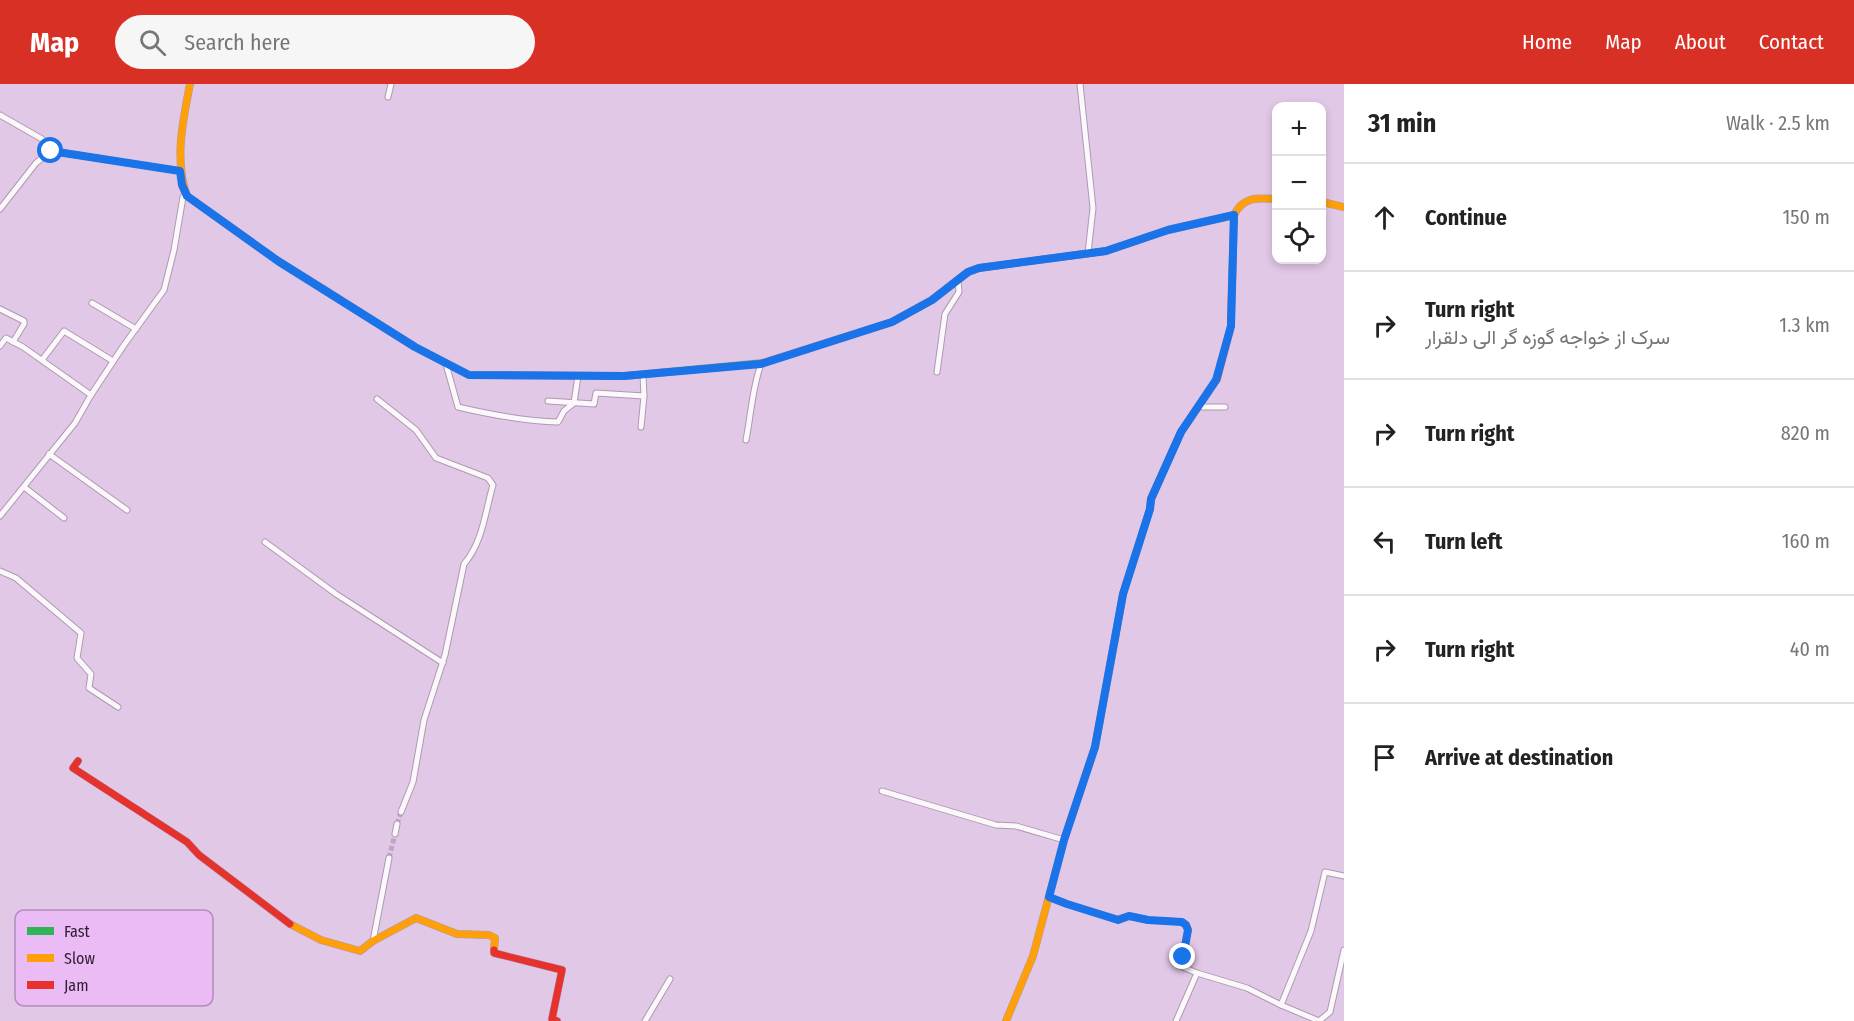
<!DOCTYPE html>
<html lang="en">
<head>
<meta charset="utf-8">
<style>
	:root { --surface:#fff; --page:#f6f6f6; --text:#222; --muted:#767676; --line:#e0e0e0; --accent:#d93025 }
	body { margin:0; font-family:"Fira Sans Condensed",Vazirmatn,sans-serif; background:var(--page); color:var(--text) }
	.controls { position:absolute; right:18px; top:18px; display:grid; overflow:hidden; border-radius:12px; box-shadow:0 3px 9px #0003 }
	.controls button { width:54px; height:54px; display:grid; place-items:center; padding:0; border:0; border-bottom:2px solid var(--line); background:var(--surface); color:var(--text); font:30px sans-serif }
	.stop { position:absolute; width:18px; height:18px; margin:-14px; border:4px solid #1a73e8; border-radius:50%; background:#fff }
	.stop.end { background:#1a73e8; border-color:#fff; box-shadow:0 2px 6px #0008 }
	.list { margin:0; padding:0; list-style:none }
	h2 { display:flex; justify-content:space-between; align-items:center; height:78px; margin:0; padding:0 24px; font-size:26px }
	h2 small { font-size:20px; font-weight:400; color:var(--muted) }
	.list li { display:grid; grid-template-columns:39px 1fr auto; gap:18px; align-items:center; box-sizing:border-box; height:108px; padding:0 24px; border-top:2px solid var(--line) }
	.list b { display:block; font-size:22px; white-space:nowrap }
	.list p { margin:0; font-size:20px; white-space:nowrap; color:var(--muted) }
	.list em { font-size:20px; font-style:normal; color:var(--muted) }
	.icon { flex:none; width:33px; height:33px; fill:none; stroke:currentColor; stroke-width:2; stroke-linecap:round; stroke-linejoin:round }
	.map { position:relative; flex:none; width:1344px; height:937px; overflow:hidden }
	header { display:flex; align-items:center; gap:36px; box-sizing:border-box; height:84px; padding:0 30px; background:var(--accent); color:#fff }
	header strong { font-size:28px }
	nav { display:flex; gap:33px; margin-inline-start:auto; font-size:21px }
	.search { width:420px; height:54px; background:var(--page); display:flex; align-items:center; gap:15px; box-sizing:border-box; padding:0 21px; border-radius:33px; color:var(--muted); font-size:22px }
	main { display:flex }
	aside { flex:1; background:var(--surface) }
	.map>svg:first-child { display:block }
</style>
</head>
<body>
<header>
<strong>Map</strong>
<div class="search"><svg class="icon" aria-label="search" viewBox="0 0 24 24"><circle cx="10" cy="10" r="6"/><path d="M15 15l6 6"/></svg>Search here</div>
<nav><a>Home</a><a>Map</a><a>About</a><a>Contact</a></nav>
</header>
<main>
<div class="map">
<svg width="1344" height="937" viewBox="0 0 1344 937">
	<rect width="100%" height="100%" fill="#e2c8e7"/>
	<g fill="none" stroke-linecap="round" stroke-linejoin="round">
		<g stroke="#bea6c3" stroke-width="5" stroke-dasharray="5 2.5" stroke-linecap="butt">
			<polyline points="397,740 401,728"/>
			<polyline points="389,774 395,750"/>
		</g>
		<g stroke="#ad99b1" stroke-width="7">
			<g id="street">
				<polyline points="1080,0 1093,124 1088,169"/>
				<polyline points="388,13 391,0"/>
				<polyline points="0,31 42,55 51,67 180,87"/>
				<polyline points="0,125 36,79 51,67"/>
				<polyline points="92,219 136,245"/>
				<polyline points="0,225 24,237 24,240 13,258"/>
				<polyline points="0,262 6,254 23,263 91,311 124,261 164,206 174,166 183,113 186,109"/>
				<polyline points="42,276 64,247 113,277"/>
				<path d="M446,280l12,43c34,8 66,14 100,15l6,-11 10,-8 4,-27"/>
				<polyline points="937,288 945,230 959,208 958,196"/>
				<path d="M377,315l39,31 20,28 52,20 5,7c-8,27 -10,57 -29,79l-19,91 -21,65 -11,62 -12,30"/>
				<polyline points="548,317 594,320 596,309 644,312"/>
				<polyline points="1198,323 1225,323"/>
				<polyline points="641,343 644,312 643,291"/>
				<path d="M746,356c5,-25 6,-51 15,-76"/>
				<polyline points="49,370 127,426"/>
				<polyline points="24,403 64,434"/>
				<polyline points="0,432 75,339 91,311"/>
				<polyline points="265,458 336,510 443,579"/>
				<polyline points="0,487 16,494 81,549 77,574 91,590 89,604 118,623"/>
				<polyline points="882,707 996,741 1016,742 1064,756"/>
				<polyline points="395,750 397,740"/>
				<polyline points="1344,792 1325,788 1311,847 1281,921 1319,937 1330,928 1344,866"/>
				<polyline points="1049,813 1067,820 1118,835 1129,832 1148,836 1182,838 1186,841 1188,846 1182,879 1183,883 1197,889"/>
				<polyline points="373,857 389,774"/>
				<polyline points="645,937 670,895"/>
				<polyline points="1176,937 1197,889 1247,904 1281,921"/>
			</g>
		</g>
		<g stroke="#ad99b1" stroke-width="8">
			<g id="fast">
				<polyline points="323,205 415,263 469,291 624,292 763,279"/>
				<polyline points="1231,232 1234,131"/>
			</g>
		</g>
		<g stroke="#ad99b1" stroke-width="8">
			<g id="slow">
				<path d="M190,0c-7,37 -16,75 -3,112l91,65 45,28"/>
				<polyline points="1322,118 1344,123"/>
				<path d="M1115,164l53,-18 66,-15c9,-19 24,-17 42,-16"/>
				<polyline points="290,840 321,856 360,867 373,857 416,834 457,850 489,851 495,854 494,866"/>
				<polyline points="1006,937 1033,872 1064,756 1095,663 1115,555"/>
			</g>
		</g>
		<g stroke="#ad99b1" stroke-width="8">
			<g id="jam">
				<polyline points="763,279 892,238 932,216 968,188 979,184 1106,167 1115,164"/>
				<polyline points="1115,555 1123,510 1150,425 1151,415 1181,348 1217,295 1231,242 1231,232"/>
				<polyline points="78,677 73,684 187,758 199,771 290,840"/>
				<polyline points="494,866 494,869 562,886 552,935 557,937"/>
			</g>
		</g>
		<use href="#street" stroke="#fbf7fb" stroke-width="5"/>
		<use href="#fast" stroke="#30b455" stroke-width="7"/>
		<use href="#slow" stroke="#ff9f0a" stroke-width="7"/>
		<use href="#jam" stroke="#e5322d" stroke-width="7"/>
	</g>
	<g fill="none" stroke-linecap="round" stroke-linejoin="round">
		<polyline stroke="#1a73e8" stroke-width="8" points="51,67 180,87 182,101 187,112 278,177 415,263 469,291 624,292 761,280 892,238 932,216 968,188 979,184 1106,167 1168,146 1234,131 1231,242 1216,296 1181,348 1151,415 1150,425 1123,510 1095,663 1064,756 1049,813 1067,820 1118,836 1129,832 1148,836 1182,838 1186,841 1188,846 1183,873"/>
	</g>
	<rect x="15" y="826" width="198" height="96" rx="9" fill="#eabbf4" stroke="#b28cba" stroke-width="1.5"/>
	<rect x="27" y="843" width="27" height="8" fill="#30b455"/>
	<rect x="27" y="870" width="27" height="8" fill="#ff9f0a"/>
	<rect x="27" y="897" width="27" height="8" fill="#e5322d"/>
	<g font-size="16" fill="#301e34">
		<text x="64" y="853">Fast</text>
		<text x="64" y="880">Slow</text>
		<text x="64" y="907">Jam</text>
	</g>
</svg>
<div class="controls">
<button>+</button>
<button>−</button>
<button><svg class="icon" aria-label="locate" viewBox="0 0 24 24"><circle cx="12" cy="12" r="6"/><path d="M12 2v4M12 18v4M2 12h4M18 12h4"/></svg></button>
</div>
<div class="stop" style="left:51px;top:67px"></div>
<div class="stop end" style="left:1183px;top:873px"></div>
</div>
<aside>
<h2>31 min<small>Walk · 2.5 km</small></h2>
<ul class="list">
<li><svg class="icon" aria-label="ahead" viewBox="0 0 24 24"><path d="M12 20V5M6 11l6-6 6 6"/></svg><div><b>Continue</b></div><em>150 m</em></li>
<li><svg class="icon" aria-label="right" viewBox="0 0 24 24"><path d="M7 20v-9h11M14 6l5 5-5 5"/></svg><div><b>Turn right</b><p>سرک از خواجه گوزه گر الی دلقرار</p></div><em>1.3 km</em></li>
<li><svg class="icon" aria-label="right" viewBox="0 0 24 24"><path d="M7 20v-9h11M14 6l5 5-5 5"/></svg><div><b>Turn right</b></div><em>820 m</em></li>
<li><svg class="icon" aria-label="left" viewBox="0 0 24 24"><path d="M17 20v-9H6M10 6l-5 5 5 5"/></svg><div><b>Turn left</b></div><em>160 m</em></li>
<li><svg class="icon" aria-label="right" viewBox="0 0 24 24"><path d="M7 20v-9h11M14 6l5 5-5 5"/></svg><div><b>Turn right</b></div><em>40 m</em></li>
<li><svg class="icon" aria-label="arrive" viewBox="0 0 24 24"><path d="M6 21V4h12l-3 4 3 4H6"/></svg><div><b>Arrive at destination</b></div></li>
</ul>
</aside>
</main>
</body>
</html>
